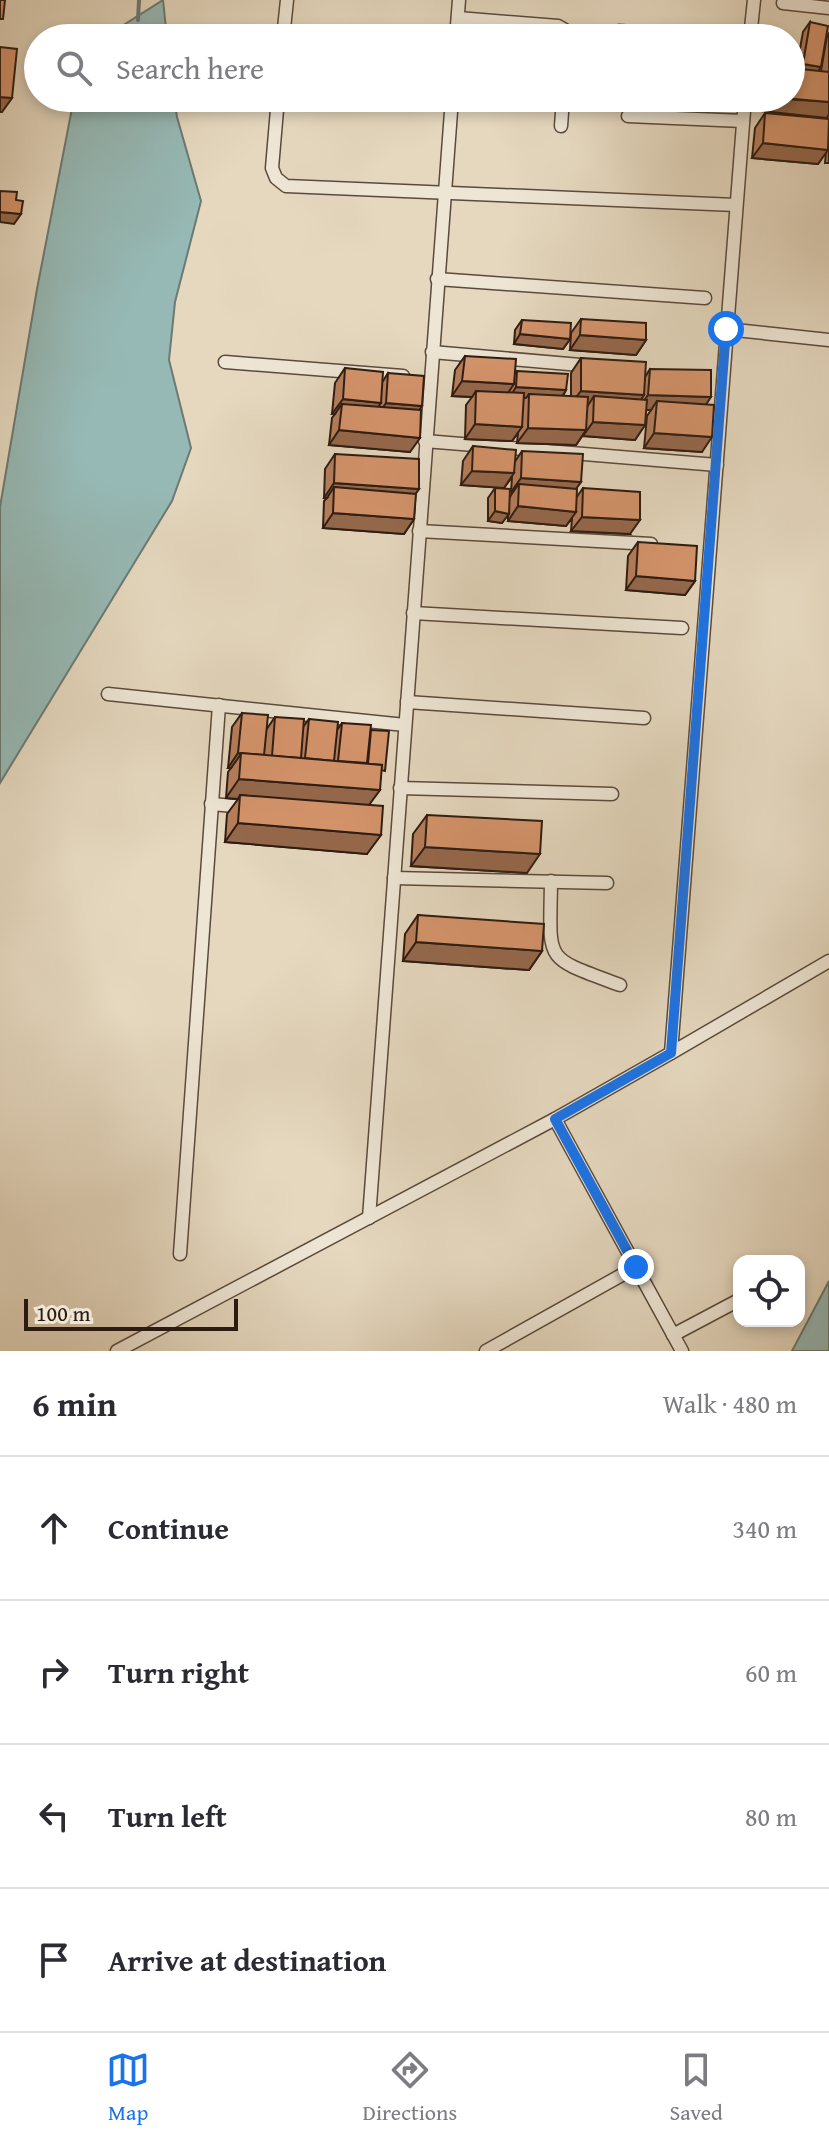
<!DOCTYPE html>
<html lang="en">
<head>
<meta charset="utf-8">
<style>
	:root { --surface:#fff; --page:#f7f7f7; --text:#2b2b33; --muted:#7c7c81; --line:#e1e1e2; --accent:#1a73e8 }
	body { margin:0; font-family:"Gentium Book Plus",serif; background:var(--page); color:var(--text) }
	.controls { position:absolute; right:24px; bottom:24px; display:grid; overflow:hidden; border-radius:16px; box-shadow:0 4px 12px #0003 }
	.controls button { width:72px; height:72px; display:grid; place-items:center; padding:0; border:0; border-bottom:2px solid var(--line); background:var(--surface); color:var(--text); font:40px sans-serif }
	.scale { position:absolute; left:24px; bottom:20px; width:214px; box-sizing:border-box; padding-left:8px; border:4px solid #2d1b11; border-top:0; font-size:22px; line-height:28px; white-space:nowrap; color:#2d1b11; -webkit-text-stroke:6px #eee6d5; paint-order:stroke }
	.stop { position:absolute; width:24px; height:24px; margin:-18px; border:6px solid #1a73e8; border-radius:50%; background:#fff }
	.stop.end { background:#1a73e8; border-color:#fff; box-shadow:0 2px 8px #0008 }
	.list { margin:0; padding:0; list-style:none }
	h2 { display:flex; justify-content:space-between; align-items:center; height:104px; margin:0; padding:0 32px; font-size:34px }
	h2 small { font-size:26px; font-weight:400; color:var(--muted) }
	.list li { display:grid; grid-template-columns:52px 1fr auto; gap:24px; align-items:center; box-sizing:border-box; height:144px; padding:0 32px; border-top:2px solid var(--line) }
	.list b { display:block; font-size:30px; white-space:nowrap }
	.list em { font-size:26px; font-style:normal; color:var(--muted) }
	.icon { flex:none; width:44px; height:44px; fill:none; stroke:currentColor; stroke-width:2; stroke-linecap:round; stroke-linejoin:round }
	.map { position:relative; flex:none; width:829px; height:1351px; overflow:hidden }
	.search { position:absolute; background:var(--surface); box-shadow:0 4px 12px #0003; left:24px; right:24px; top:24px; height:88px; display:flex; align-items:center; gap:20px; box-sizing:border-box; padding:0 28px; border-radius:44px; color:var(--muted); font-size:30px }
	.sheet { height:680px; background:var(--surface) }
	nav { display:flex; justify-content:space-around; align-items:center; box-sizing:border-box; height:112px; border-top:2px solid var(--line); background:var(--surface); font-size:22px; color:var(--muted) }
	nav a { display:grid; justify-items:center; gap:4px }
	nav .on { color:var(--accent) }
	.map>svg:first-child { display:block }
</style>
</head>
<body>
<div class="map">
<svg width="829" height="1351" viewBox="0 0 829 1351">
	<rect width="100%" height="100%" fill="#e5d8bf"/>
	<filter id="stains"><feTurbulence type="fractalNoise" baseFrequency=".0025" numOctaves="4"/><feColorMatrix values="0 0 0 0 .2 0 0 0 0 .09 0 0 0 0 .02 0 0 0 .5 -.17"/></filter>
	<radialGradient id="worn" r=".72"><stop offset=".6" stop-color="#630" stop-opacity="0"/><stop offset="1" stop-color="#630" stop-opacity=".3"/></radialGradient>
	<g fill="#96b9b5" stroke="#6c7a73" stroke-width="2">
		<polygon points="163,0 167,38 103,38"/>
		<polygon points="74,98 174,98 177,117 201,201 175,302 169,360 191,448 172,501 0,783 0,507 37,289"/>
		<polygon points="829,1281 829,1351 792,1351"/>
	</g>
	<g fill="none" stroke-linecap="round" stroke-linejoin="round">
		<polyline stroke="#6c7a73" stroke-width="4" points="138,20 139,0"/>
		<g stroke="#5b4a3c" stroke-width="15">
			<g id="street">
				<polyline points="783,3 829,8"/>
				<polyline points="458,18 558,26 565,30 567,38"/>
				<polyline points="619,31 724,38"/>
				<polyline points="283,38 287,0"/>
				<polyline points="456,38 459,0"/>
				<polyline points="750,38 754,0"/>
				<polyline points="278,98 272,168 276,178 286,186 736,205"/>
				<polyline points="628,116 743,121"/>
				<polyline points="561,126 563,98"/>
				<polyline points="437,279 705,298"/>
				<polyline points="726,329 829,340"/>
				<polyline points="432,352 592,366"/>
				<polyline points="225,362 403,376"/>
				<polyline points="425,441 717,465"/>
				<polyline points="419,531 651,544"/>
				<polyline points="413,613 682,628"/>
				<polyline points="108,694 405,725"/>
				<polyline points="407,702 644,718"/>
				<polyline points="400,788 612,794"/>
				<polyline points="211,804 246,807"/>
				<polyline points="394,878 607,883"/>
				<path d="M551,881c-1,83 -9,75 69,104"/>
				<polyline points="671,1053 829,961"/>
				<polyline points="555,1119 682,1351"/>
				<polyline points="369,1218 452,98"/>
				<polyline points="180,1254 219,705"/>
				<polyline points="673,1335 739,1300"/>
				<polyline points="117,1351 555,1119 671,1053 745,98"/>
				<polyline points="486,1351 636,1267"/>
			</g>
		</g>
		<use href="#street" stroke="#eee6d5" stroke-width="12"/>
	</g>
	<g fill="#b77f5d" stroke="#2d1b11" stroke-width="2">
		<polygon points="810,22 818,71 821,71 827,36 829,33 829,114 827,118 761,111 763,98 791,98 803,32"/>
		<polygon points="765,113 829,119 829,163 825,163 826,152 818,164 752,158 755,128"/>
		<polygon points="581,319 646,340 636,355 570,350 571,333"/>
		<polygon points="522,320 570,339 563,349 514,344 515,330"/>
		<polygon points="465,356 514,374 517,371 566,390 563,396 571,396 571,373 581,358 645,377 650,369 706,404 702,452 644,448 647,416 651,410 646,410 645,425 635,440 583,436 583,435 576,445 517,443 518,433 512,441 465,439 466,405 472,397 452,396 455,370"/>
		<polygon points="345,368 383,381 388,373 419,410 410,452 329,445 332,418 335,414 332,414 335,383"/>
		<polygon points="473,446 516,460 522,451 581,482 576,488 576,498 583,488 630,534 571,531 572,518 566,526 508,521 508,514 502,523 488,521 488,498 495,488 510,497 513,492 511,492 512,477 504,488 461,485 463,461"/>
		<polygon points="335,454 419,489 415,494 414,519 404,534 323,528 324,501 327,498 324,498 325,469"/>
		<polygon points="638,542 695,581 685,595 626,590 628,556"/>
		<polygon points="242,713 266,730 275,717 303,727 309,719 337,730 342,723 370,731 381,777 369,805 367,854 225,842 227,814 238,799 226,798 228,772 231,768 228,768 232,727"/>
		<polygon points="427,815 527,873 411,866 413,834"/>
		<polygon points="418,915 542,951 529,970 403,961 405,934"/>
	</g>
	<g fill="#95684c" stroke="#2d1b11" stroke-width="2">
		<polygon points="803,64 821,67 814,77 796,73"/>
		<polygon points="0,97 12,98 2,112 0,112"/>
		<polygon points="771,98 829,102 829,114 827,118 761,111"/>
		<polygon points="763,143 828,150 818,164 752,158"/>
		<polygon points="0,212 21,214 14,224 0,222"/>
		<polygon points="520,334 570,339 563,349 514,344"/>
		<polygon points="580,335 646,340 636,355 570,350"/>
		<polygon points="462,381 514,384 504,399 476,391 472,397 452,396"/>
		<polygon points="516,387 566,390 560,400 529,394 526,398 510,397"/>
		<polygon points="581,391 644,395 634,410 594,396 587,407 570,405"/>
		<polygon points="648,395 711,397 701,412 657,401 651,410 638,410"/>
		<polygon points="343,399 381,403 371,417 342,404 335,414 332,414"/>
		<polygon points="386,403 422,406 412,421 376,417"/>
		<polygon points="593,422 645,425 635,440 583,436"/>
		<polygon points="475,424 522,427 512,441 465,439"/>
		<polygon points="528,428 586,430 576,445 517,443"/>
		<polygon points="339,430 420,438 410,452 329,445"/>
		<polygon points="654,433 712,437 702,452 644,448"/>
		<polygon points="472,471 514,473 504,488 461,485"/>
		<polygon points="521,478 581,482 571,496 519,484 513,492 511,492"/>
		<polygon points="334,483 419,489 409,503 334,487 327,498 324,498"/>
		<polygon points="518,506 576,512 566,526 508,521"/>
		<polygon points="495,511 509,514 502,523 488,521"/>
		<polygon points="333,513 414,519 404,534 323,528"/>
		<polygon points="582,517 640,520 630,534 571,531"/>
		<polygon points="636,576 695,581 685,595 626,590"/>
		<polygon points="238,753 241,754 231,768 228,768"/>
		<polygon points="239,779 380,790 366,809 240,795 238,799 226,798"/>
		<polygon points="238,823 381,835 367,854 225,842"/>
		<polygon points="425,847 540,854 527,873 411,866"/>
		<polygon points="416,942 542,951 529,970 403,961"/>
	</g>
	<g fill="#d5946c" stroke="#2d1b11" stroke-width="2">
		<polygon points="0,0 5,0 3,19 0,19"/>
		<polygon points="810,22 828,26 821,67 803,64"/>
		<polygon points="0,47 17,49 12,98 0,97"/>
		<polygon points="791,68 829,72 829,102 783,98 791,98"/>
		<polygon points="765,113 829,119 828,150 763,143"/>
		<polygon points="0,191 17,192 16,200 23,201 21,214 0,212"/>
		<polygon points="581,319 646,323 646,340 580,335"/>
		<polygon points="522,320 571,323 570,339 520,334"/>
		<polygon points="465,356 516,359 514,384 462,381"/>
		<polygon points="581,358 646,362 644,395 581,391"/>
		<polygon points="345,368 383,372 381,403 343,399"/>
		<polygon points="650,369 711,370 711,397 648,395"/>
		<polygon points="517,371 568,374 566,390 516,387"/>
		<polygon points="388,373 424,376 422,406 386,403"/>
		<polygon points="476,391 524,393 522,427 475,424"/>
		<polygon points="529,394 588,397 586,430 528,428"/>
		<polygon points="594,396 647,400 645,425 593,422"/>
		<polygon points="657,401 714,405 712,437 654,433"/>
		<polygon points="342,404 421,410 420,438 339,430"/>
		<polygon points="473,446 516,450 514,473 472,471"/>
		<polygon points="522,451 583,454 581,482 521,478"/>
		<polygon points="335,454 419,459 419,489 334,483"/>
		<polygon points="519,484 577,489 576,512 518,506"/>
		<polygon points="334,487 416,494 414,519 333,513"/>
		<polygon points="495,488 510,489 509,514 495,511"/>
		<polygon points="583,488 640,492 640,520 582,517"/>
		<polygon points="638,542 697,546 695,581 636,576"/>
		<polygon points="242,713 268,715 264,755 238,753"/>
		<polygon points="275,717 304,719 301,758 272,756"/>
		<polygon points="309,719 338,722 334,761 305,758"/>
		<polygon points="342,723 371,725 367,763 338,761"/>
		<polygon points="371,730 389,731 385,771 381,770 382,765 368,764"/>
		<polygon points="241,753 382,765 380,790 239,779"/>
		<polygon points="240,795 383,806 381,835 238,823"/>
		<polygon points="427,815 542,821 540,854 425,847"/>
		<polygon points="418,915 544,924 542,951 416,942"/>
	</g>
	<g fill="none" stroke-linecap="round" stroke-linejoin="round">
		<polyline stroke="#1a73e8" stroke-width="10" points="636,1267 555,1119 671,1053 726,329"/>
	</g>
	<rect width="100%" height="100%" filter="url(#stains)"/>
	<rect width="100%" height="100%" fill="url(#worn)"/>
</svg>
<div class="controls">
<button><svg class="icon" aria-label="locate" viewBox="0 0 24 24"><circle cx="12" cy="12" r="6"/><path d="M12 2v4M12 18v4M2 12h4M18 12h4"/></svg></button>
</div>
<div class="scale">100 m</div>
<div class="stop" style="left:726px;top:329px"></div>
<div class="stop end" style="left:636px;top:1267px"></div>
<div class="search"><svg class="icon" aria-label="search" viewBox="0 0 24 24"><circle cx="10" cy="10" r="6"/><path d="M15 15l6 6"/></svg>Search here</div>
</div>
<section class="sheet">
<h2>6 min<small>Walk · 480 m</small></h2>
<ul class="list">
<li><svg class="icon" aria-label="ahead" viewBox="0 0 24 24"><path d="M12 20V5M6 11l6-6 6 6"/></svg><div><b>Continue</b></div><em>340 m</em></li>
<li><svg class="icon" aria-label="right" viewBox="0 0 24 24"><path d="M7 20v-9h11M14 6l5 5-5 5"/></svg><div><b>Turn right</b></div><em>60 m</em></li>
<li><svg class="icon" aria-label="left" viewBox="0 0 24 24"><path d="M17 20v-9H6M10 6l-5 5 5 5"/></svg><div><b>Turn left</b></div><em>80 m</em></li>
<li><svg class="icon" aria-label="arrive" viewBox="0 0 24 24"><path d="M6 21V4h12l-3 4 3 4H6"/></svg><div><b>Arrive at destination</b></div></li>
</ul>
</section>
<nav>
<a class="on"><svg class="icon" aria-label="map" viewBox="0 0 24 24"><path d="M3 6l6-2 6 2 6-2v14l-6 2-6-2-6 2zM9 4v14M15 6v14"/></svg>Map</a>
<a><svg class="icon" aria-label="directions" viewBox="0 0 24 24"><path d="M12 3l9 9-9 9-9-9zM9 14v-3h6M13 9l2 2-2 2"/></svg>Directions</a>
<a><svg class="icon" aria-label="saved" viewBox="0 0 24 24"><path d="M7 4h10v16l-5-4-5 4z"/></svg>Saved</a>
</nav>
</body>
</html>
